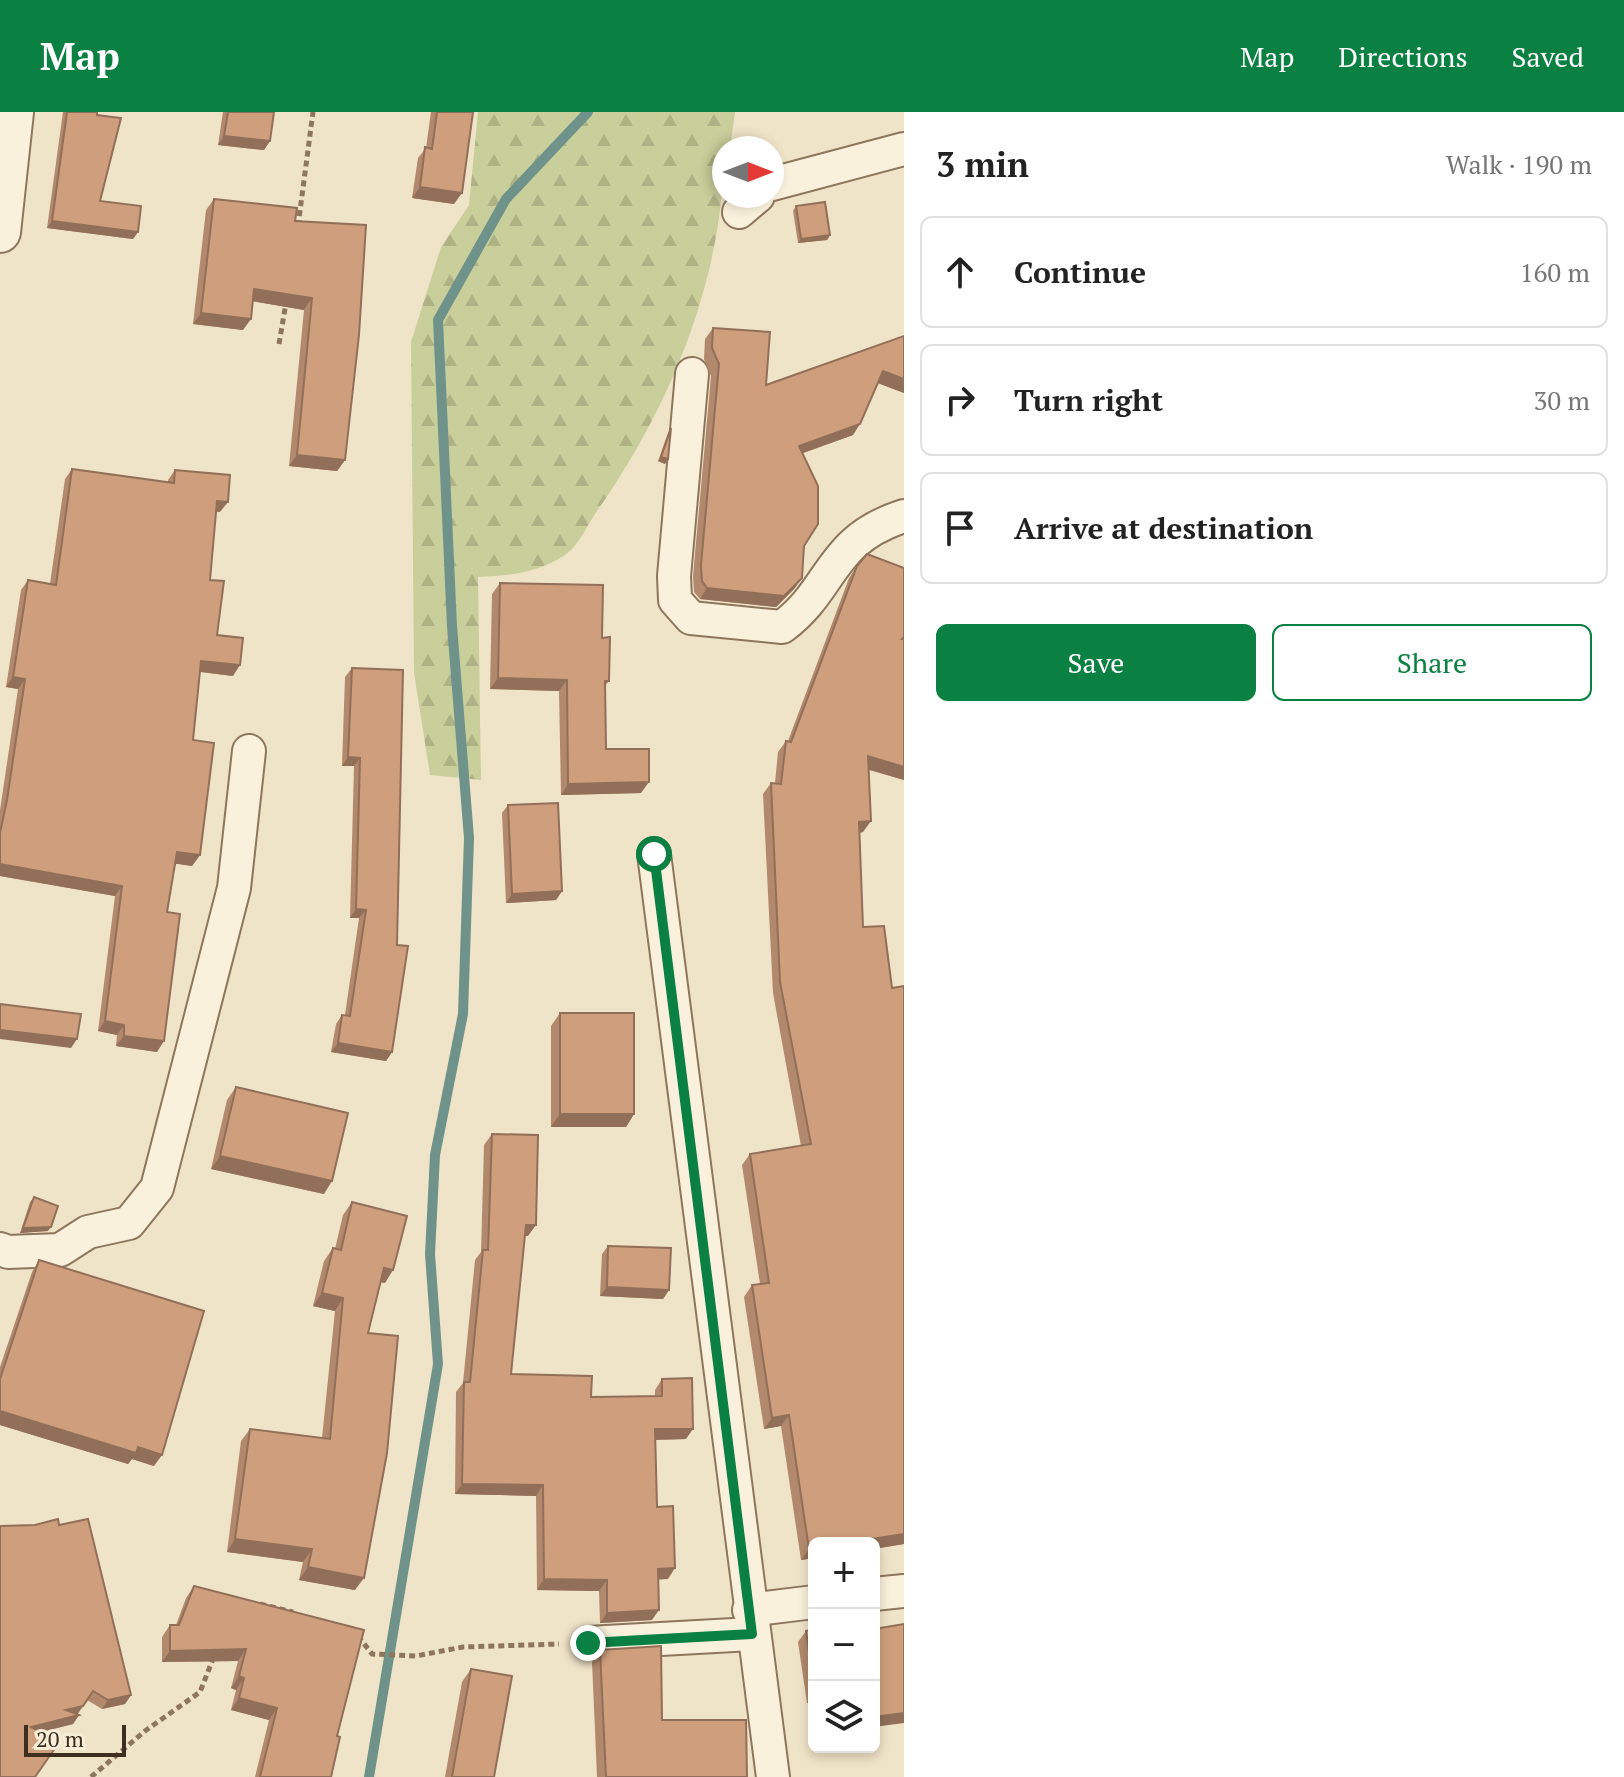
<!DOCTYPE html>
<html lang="en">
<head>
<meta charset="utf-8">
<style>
	:root { --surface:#fff; --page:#f2f2f2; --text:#222; --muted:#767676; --line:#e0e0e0; --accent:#0b8043 }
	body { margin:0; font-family:"PT Serif",serif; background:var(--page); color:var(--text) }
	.controls { position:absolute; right:24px; bottom:24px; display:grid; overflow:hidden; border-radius:12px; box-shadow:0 4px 12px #0003 }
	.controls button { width:72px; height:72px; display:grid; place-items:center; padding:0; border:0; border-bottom:2px solid var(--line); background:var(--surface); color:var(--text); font:40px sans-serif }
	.compass { position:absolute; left:712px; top:24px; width:72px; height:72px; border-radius:50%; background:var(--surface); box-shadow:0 4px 12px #0003; rotate:90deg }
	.scale { position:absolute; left:24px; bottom:20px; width:102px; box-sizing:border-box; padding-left:8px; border:4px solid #3d2e20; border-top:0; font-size:22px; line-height:28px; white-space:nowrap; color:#3d2e20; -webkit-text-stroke:6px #f7eed8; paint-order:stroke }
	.stop { position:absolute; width:24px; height:24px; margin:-18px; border:6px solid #0b8043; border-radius:50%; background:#fff }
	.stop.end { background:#0b8043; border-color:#fff; box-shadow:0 2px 8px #0008 }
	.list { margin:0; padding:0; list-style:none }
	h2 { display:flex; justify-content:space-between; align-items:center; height:104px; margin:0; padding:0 32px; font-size:34px }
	h2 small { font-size:26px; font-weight:400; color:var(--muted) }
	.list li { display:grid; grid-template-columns:52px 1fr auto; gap:24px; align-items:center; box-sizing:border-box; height:112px; margin:0 16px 16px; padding:0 16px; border:2px solid var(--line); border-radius:12px }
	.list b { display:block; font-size:30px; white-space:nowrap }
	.list em { font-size:26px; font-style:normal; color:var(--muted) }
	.actions { display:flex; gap:16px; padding:24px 32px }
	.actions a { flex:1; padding:18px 0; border:2px solid var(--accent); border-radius:12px; text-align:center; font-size:28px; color:var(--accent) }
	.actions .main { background:var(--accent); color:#fff }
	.icon { flex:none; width:44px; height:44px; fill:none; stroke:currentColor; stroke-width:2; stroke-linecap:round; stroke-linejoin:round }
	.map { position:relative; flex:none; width:904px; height:1665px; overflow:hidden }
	header { display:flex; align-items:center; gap:48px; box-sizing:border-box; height:112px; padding:0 40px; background:var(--accent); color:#fff }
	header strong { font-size:38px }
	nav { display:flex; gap:44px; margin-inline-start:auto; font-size:28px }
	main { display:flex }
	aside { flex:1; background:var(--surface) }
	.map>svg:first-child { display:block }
</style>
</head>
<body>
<header>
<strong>Map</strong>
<nav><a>Map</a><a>Directions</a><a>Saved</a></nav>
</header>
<main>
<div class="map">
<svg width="904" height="1665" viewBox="0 0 904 1665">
	<defs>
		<pattern id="forest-firs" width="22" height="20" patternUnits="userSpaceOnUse" patternTransform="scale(2)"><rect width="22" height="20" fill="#c9cf9b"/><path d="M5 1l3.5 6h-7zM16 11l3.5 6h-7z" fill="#aeb285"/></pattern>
	</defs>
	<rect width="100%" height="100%" fill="#f0e4c8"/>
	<path fill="url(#forest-firs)" d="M478,0h257l-5,36h-6c0,129 -53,258 -127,363 -9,13 -19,36 -32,44 -30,19 -54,20 -87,22l3,203 -51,-5 -16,-102 -3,-331 30,-95 28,-42z"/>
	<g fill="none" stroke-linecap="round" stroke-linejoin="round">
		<polyline stroke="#6f938a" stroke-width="10" points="369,1665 438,1252 430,1142 435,1043 463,902 469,726 452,514 438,208 506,87 588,0"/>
		<g stroke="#8d765c" stroke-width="36">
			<g id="minor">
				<polyline points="772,72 904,37"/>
				<polyline points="739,100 758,84"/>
				<path d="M692,262l-18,202 1,24 16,18 91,9c52,-38 46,-87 122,-111"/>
				<polyline points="654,742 773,1665"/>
				<polyline points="0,1137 8,1140 60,1138 88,1120 129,1111 157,1076 234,776 249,639"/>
				<polyline points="874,1482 904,1479"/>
				<polyline points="749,1498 814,1490"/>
				<polyline points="588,1531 752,1522"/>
			</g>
		</g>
		<g stroke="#8d765c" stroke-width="44">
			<polyline id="tertiary" points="0,120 13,0"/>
		</g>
		<g stroke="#8d765c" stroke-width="5" stroke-dasharray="6 4" stroke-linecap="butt">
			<polyline points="298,114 313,0"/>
			<polyline points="279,232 286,191"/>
			<polyline points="260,1492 293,1500"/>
			<polyline points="358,1524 372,1542 416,1544 463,1535 559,1532"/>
			<polyline points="91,1665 145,1619 200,1580 213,1547"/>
		</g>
		<use href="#minor" stroke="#faf1dc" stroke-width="32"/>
		<use href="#tertiary" stroke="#faf1dc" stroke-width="40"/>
	</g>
	<g fill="#b2896c">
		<polygon points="63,0 97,0 100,89 138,120 133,127 47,116"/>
		<polygon points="223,0 274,0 270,29 264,38 218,33"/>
		<polygon points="431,0 473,0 454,92 412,86 418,46 426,36"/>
		<polygon points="214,87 295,109 345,348 337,359 289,354 304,198 252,189 243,218 193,212 206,98"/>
		<polygon points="796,94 830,123 827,128 798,131 793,99"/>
		<polygon points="713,216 766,273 904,224 904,281 878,271 853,323 803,341 804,434 802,466 794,477 776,495 700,487 694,480 693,464 711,264 704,247 705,227"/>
		<polygon points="671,316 665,352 658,349 668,321"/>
		<polygon points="72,357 168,371 168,368 175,358 220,400 216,399 210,468 217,523 233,564 200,560 193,628 200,743 192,754 175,751 167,800 157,940 116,934 117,923 98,919 115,784 0,764 0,698 18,577 6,575 21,478 28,468 50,472 65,367"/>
		<polygon points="857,454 904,456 904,668 869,658 863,720 860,721 863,815 904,1432 801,1448 781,1314 764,1317 744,1185 752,1173 760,1172 742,1053 750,1042 801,1034 773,881 763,682 771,671 775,671 778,640 786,629 788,629 849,466"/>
		<polygon points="500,471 602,526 609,569 605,574 606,637 641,681 561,683 559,579 490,577 492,482"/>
		<polygon points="352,556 392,940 386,949 331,940 336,912 342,903 345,903 359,806 350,806 354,654 342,654 345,565"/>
		<polygon points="508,693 562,779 556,788 506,791 502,701"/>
		<polygon points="560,901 634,1002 626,1015 551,1015 551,914"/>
		<polygon points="236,975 324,1082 211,1057 227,988"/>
		<polygon points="492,1022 528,1124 525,1124 511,1262 591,1285 655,1284 655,1278 662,1267 686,1327 655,1328 657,1395 668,1467 658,1467 652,1508 600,1511 599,1479 537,1478 536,1384 455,1382 456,1280 463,1271 475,1148 481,1140 484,1033"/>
		<polygon points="34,1085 48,1119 20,1121 30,1090"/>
		<polygon points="352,1090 385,1171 381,1170 368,1221 355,1478 299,1468 303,1450 227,1440 241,1329 250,1317 322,1326 335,1199 313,1194 324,1149 333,1136 335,1137 343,1103"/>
		<polygon points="608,1134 669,1178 663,1187 600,1184 602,1142"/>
		<polygon points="39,1148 154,1354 132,1347 128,1352 0,1313 0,1255 32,1160"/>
		<polygon points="59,1413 131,1583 125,1592 102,1597 87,1588 77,1602 79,1603 73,1612 41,1620"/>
		<polygon points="194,1474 337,1624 331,1665 255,1665 269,1608 231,1598 236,1578 231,1576 238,1549 162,1550 162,1525 170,1513 176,1513 186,1486"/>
		<polygon points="814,1517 814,1590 807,1591 798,1530 806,1519"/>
		<polygon points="600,1538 662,1608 747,1665 597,1665 592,1550"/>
		<polygon points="471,1557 494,1665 445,1665 462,1570"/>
	</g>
	<g fill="#916f58">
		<polygon points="224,24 270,29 264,38 218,33"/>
		<polygon points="420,75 462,81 454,92 412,86"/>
		<polygon points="52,109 138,120 133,127 47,116"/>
		<polygon points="830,123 827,128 798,131 801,127"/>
		<polygon points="254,177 312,186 304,198 246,188"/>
		<polygon points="201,201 251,207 243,218 193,212"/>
		<polygon points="883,259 904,267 904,281 875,270"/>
		<polygon points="860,312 853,323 792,345 799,334"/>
		<polygon points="297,343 345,348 337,359 289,354"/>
		<polygon points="661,345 668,347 665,352 658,349"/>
		<polygon points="217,389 228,390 220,400 210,399"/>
		<polygon points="802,466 794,477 776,495 700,487 707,476"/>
		<polygon points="201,549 240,553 233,564 194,559"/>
		<polygon points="13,565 25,567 18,577 6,575"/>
		<polygon points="498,566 567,568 559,579 490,577"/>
		<polygon points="868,644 904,655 904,668 861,655"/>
		<polygon points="348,645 360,646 354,654 342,654"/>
		<polygon points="649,670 641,681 561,683 568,672"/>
		<polygon points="871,709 863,720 852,721 859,710"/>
		<polygon points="177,740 200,743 192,754 170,751"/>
		<polygon points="0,752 122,774 115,784 0,764"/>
		<polygon points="562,779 556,788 506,791 512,782"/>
		<polygon points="356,797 366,798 359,806 350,806"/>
		<polygon points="105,909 124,913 117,923 98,919"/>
		<polygon points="0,918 77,927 71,936 0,927"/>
		<polygon points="124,924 164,929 157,940 116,934"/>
		<polygon points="338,931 392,940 386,949 331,940"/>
		<polygon points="560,1002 634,1002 626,1015 551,1015"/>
		<polygon points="220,1044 332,1069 324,1082 211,1057"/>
		<polygon points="526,1113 536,1113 528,1124 519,1124"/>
		<polygon points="51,1115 48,1119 20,1121 23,1116"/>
		<polygon points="384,1156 393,1158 385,1171 375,1169"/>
		<polygon points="607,1175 669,1178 663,1187 600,1184"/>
		<polygon points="322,1181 343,1186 335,1199 313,1194"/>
		<polygon points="0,1299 138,1335 162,1343 154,1354 132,1347 128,1352 0,1313"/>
		<polygon points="789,1303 781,1314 764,1317 772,1306"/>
		<polygon points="655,1317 693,1317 686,1327 648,1328"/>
		<polygon points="462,1372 543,1373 536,1384 455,1382"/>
		<polygon points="904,1422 904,1432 874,1437 874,1431 846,1431"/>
		<polygon points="235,1427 312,1437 303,1450 227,1440"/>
		<polygon points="814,1436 814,1446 801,1448 809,1437"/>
		<polygon points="308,1455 364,1466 355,1478 299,1468"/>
		<polygon points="675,1456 668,1467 651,1468 658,1457"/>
		<polygon points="544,1467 607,1468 599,1479 537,1478"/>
		<polygon points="659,1498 652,1508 600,1511 607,1501"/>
		<polygon points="246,1537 238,1549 162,1550 170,1539"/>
		<polygon points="239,1564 244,1566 236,1578 231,1576"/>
		<polygon points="814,1581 814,1590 807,1591"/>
		<polygon points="131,1583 125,1592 102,1597 108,1588"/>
		<polygon points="239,1586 277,1596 269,1608 231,1598"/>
		<polygon points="83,1594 77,1603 66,1598"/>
		<polygon points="904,1601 904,1611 874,1615 874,1605"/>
		<polygon points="79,1603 73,1612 25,1624 31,1615"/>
	</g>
	<g fill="#cf9f7d" stroke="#916f58" stroke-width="2">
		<polygon points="67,0 97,0 97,3 121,6 100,89 141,94 138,120 52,109"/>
		<polygon points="228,0 274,0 270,29 224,24"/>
		<polygon points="437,0 473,0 462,81 420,75 425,35 432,37"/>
		<polygon points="214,87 297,96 295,109 366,113 359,223 345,348 297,343 312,186 254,177 251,207 201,201"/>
		<polygon points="825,90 830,123 801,127 796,94"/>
		<polygon points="713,216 770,220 766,273 904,224 904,267 883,259 860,312 799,334 818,374 818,412 804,434 802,466 784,484 707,476 702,469 701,453 719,252 712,236"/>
		<polygon points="671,316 668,347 661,345"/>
		<polygon points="72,357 174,371 175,358 230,363 228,390 217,389 210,468 224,469 217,523 243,526 240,553 201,549 193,628 214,631 200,743 177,740 167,800 180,802 164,929 124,924 124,913 105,909 122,774 0,752 0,721 7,688 25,567 13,565 28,468 56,473"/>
		<polygon points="867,442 904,456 904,525 902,527 904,527 904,655 868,644 871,709 859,710 863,815 884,814 892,876 904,874 904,1422 846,1431 814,1431 814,1436 809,1437 789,1303 772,1306 752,1173 769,1171 750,1042 811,1032 780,870 771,671 781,672 786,629 791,630 857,454"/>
		<polygon points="500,471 603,473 602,526 610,525 609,569 605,569 606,637 649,637 649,670 568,672 567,568 498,566"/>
		<polygon points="352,556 403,558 397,833 408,834 392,940 338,931 342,903 350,904 366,798 356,797 360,646 348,645"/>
		<polygon points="558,691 562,779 512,782 508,693"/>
		<polygon points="0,892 81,902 77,927 0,918"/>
		<rect x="560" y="901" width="74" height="101"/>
		<polygon points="236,975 348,1001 332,1069 220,1044"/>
		<polygon points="492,1022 538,1023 536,1113 526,1113 511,1262 592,1264 591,1285 662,1284 662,1267 692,1266 693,1317 655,1317 657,1395 673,1394 675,1456 658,1457 659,1498 607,1501 607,1468 544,1467 543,1373 462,1372 464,1270 470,1270 483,1138 488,1138"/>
		<polygon points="34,1085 58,1094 51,1115 23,1116"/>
		<polygon points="352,1090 407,1104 393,1158 384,1156 368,1221 398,1224 387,1341 364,1466 308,1455 312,1437 235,1427 250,1317 330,1327 343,1186 322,1181 333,1136 341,1138"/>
		<polygon points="608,1134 671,1136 669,1178 607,1175"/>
		<polygon points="39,1148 204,1199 162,1343 138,1335 136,1341 0,1299 0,1267"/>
		<polygon points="58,1407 59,1413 88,1407 131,1583 108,1588 93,1579 83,1594 66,1598 79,1603 31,1615 60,1629 35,1665 0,1665 0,1414 35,1413"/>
		<polygon points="194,1474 364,1518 337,1624 340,1625 331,1665 260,1665 277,1596 239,1586 244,1566 239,1564 246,1537 170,1539 170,1513 179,1513"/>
		<polygon points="904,1512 904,1601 874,1605 874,1517"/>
		<polygon points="814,1517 814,1576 806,1519"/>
		<polygon points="661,1534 662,1608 746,1608 747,1665 606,1665 600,1538"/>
		<polygon points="471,1557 512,1564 494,1665 452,1665"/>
	</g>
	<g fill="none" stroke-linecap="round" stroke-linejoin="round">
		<polyline stroke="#0b8043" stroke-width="10" points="588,1531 752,1522 654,742"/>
	</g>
</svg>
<div class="controls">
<button>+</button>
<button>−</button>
<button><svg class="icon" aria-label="layers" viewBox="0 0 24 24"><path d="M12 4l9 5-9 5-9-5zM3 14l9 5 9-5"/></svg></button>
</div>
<svg class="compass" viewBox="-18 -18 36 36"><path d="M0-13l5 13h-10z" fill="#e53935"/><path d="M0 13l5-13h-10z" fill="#767676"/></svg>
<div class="scale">20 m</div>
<div class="stop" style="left:654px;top:742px"></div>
<div class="stop end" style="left:588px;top:1531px"></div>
</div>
<aside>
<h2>3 min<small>Walk · 190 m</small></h2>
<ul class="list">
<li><svg class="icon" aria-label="ahead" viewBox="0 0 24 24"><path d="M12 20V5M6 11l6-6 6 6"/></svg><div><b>Continue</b></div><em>160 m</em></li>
<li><svg class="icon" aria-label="right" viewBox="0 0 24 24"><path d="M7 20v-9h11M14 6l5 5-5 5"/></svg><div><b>Turn right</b></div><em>30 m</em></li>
<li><svg class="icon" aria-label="arrive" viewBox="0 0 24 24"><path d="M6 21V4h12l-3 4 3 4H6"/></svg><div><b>Arrive at destination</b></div></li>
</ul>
<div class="actions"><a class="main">Save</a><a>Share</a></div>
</aside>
</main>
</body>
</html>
